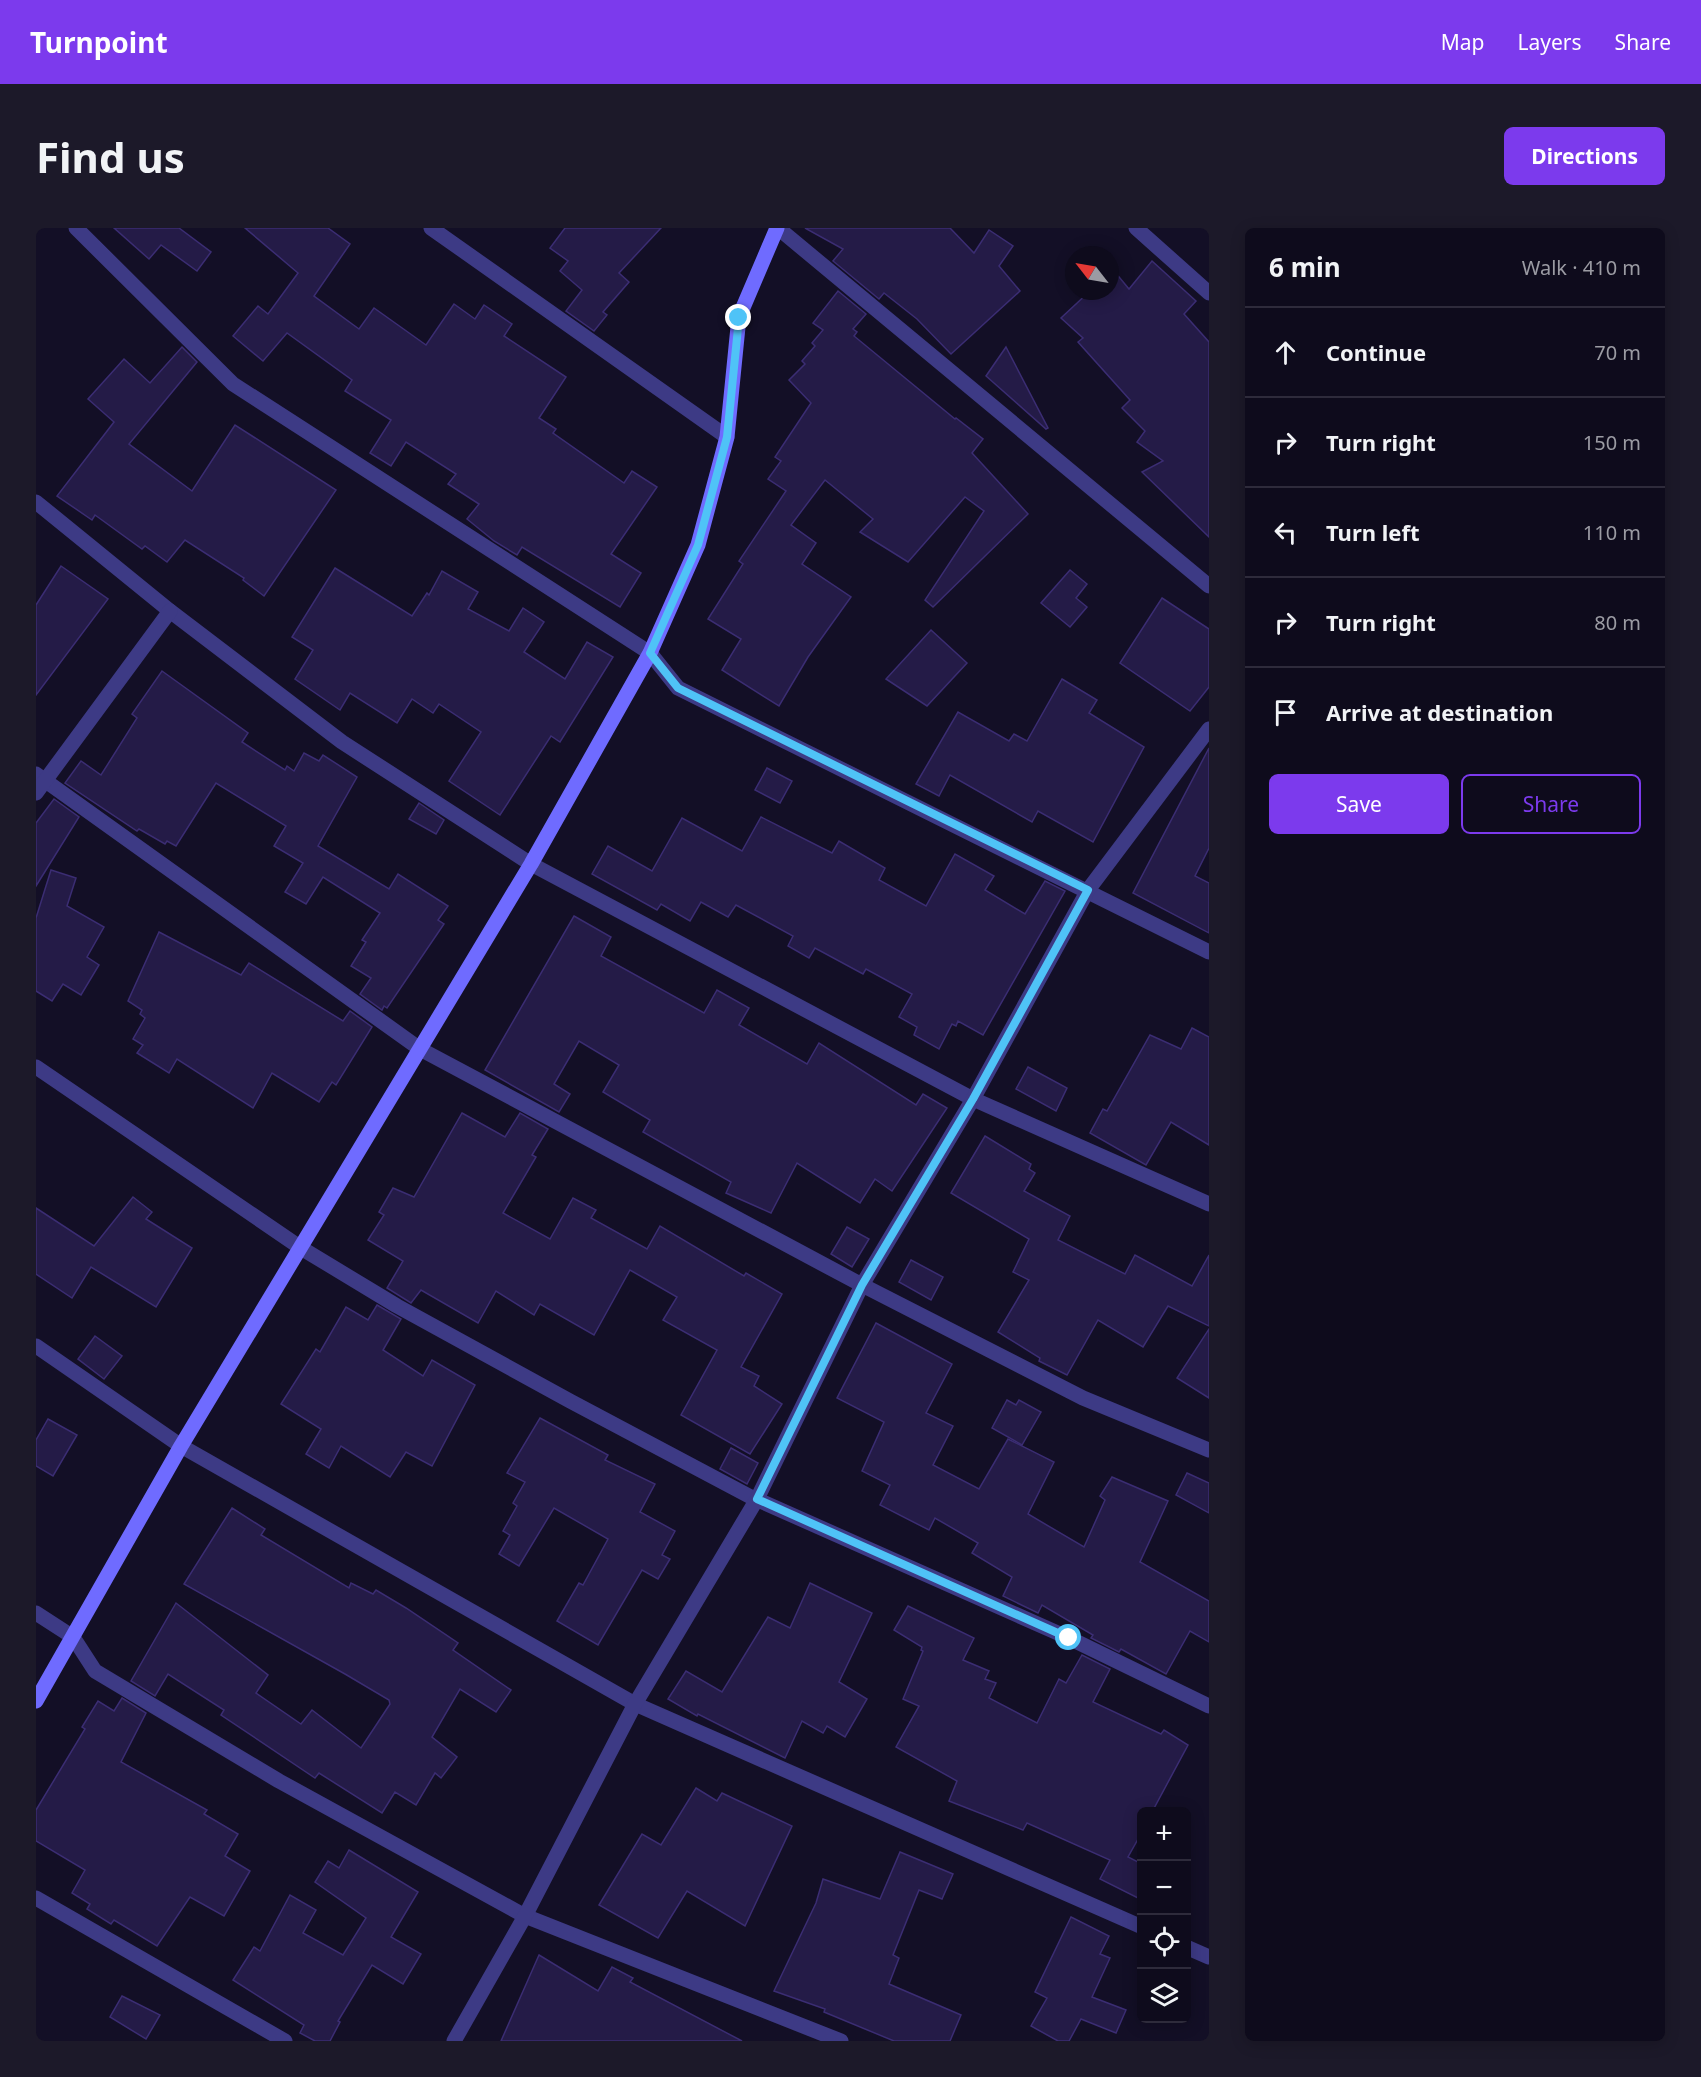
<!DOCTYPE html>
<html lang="en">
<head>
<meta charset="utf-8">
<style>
	:root { --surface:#0e0b1c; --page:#1c1929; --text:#f1f3f6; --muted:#9b9ba3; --line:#2e2b3b; --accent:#7c3aed }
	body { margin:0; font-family:"Noto Sans",sans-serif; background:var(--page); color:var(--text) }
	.controls { position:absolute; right:18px; bottom:18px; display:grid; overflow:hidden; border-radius:9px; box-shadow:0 3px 15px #0003 }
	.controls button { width:54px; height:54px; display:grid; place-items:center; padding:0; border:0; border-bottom:2px solid var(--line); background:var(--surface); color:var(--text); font:30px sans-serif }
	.compass { position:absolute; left:1029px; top:18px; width:54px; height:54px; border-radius:50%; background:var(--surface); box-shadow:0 3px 15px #0003; rotate:301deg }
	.stop { position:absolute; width:18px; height:18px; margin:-14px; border:4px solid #4fc3f7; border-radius:50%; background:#fff }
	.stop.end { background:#4fc3f7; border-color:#fff; box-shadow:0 2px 6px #0008 }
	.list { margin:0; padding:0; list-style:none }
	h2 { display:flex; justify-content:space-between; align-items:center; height:78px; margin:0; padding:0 24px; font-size:26px }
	h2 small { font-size:20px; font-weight:400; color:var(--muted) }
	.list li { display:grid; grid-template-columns:39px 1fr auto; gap:18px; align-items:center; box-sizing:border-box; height:90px; padding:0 24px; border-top:2px solid var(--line) }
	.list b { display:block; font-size:22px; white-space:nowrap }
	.list em { font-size:20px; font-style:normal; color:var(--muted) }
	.actions { display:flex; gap:12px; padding:18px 24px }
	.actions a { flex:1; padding:14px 0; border:2px solid var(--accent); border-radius:9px; text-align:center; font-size:21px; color:var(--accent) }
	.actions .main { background:var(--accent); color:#fff }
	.icon { flex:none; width:33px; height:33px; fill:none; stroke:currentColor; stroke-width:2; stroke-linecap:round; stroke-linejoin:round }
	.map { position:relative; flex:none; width:1173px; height:1813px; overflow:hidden; border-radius:9px }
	header { display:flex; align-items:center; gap:36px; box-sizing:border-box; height:84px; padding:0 30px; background:var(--accent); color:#fff }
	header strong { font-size:28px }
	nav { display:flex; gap:33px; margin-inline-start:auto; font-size:21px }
	.intro { display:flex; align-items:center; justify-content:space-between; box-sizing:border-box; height:144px; padding:0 36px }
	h1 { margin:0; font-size:42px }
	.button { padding:15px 27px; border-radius:9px; background:var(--accent); color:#fff; font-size:21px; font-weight:700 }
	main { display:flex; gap:36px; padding:0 36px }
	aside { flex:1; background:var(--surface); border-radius:9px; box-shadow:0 3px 15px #0003 }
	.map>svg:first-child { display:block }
</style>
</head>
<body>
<header>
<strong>Turnpoint</strong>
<nav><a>Map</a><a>Layers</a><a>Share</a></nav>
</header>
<div class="intro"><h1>Find us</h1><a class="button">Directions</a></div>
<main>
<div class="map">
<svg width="1173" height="1813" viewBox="0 0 1173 1813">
	<rect width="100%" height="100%" fill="#130f26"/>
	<g fill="#241b47" stroke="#3b2d73" stroke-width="1.5">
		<polygon points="78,0 143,0 175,24 161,43 125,17 113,31"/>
		<polygon points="209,0 292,0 314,16 278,68 323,101 338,80 390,117 418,76 439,91 448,77 476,96 468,108 530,149 503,190 520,201 517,205 588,255 596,243 621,259 575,326 605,345 584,379 486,319 481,327 458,313 431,291 443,276 412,256 420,246 370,214 355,238 334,225 355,192 309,163 316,152 251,105 227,133 197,108 222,78 232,86 262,45"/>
		<polygon points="529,0 625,0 583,45 593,54 567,84 571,87 558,103 530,83 546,62 524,43 532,33 514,20"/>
		<polygon points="769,0 914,0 938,25 953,2 977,18 963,38 984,63 915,126 881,91 848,65 843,71 797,33 807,21"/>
		<polygon points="1116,33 1160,73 1148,86 1173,114 1173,309 1106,244 1127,233 1101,214 1109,203 1086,180 1094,172 1042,114 1047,110 1025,90 1054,63 1074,63 1074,38 1093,61"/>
		<polygon points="802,63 830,86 817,101 821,104 818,108 919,191 920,190 947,211 936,225 992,286 897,379 889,372 948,283 929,269 872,334 824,304 837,291 789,252 755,297 780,315 766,336 815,369 772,429 743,478 686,442 705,411 672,391 707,336 703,333 750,263 732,251 745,233 739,229 775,175 753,152 769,136 766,133 779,118 776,115 787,102 777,95"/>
		<polygon points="146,119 161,134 93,216 156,263 199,197 300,262 228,368 207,352 208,350 149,312 131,334 109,318 106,321 59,287 56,292 21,268 78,194 52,171 88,131 114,155"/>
		<polygon points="970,119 1012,200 1010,201 950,148"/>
		<polygon points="25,338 72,371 0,467 0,377"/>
		<polygon points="299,340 376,388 391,365 393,367 406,343 442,364 432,381 473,403 487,380 508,394 488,424 529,451 551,414 577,429 524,514 515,508 464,587 413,553 445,504 403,476 397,485 376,471 361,495 314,465 304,482 259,451 277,422 256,409"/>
		<polygon points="1034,342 1051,356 1040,370 1051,379 1034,399 1005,375"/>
		<polygon points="1126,370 1173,401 1173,459 1154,483 1084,435"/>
		<polygon points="895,402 931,435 891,478 850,451"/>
		<polygon points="126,443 212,505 206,514 249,542 251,538 258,543 268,525 283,533 287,527 321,549 282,618 353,661 362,646 412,678 402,692 408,696 351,780 348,778 346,782 324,766 335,750 315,738 330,714 326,712 344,685 287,649 270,676 249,664 267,635 238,618 250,598 180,555 140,618 131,613 129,616 103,601 101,603 29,555 45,533 65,547 101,490 96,486"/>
		<polygon points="1026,451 1061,472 1053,485 1108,519 1057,614 1002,583 996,594 914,547 903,568 880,556 922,484 973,513 978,506 991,513"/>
		<polygon points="1173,520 1173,620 1159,648 1173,655 1173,705 1097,665"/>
		<polygon points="731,540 756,553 744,575 719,562"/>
		<polygon points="18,571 43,589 0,658 0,595"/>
		<polygon points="383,575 408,592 400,606 373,591"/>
		<polygon points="725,589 796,625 803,613 849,640 843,652 890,678 919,626 958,648 949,662 989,686 1009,653 1029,663 947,807 922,793 920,798 916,796 903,821 878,807 881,799 863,789 876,766 830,741 827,746 779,720 773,730 752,718 757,708 700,677 692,689 665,674 654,693 625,676 621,682 556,646 572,618 616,643 646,590 706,623"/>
		<polygon points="15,642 40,650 31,678 68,699 51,729 63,737 45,767 27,756 16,773 0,763 0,690"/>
		<polygon points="538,688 575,709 565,728 668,785 681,762 713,780 703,797 771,836 783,815 880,877 887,866 911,880 856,963 839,951 824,975 761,935 735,985 690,965 695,954 607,904 614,892 567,864 583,837 543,813 518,856 534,866 523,884 449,842"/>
		<polygon points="123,704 205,747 213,735 307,793 314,783 336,799 300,857 296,854 283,874 236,845 217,880 141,831 133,845 101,825 107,817 97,811 109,790 104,786 106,782 92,773"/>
		<polygon points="1156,800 1173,809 1173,917 1135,894 1110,937 1054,905 1067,881 1071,883 1114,807 1145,821"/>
		<polygon points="992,839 1031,860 1020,883 980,861"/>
		<polygon points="426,885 469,909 484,885 512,901 496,927 500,929 467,985 514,1011 537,970 560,982 555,990 611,1021 624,998 708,1048 710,1045 746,1066 705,1139 723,1148 718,1158 746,1176 714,1226 645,1187 681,1122 627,1092 641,1069 594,1042 558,1107 504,1076 498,1087 460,1063 442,1095 385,1062 375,1075 351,1060 367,1033 332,1012 348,987 343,984 357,960 378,969"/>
		<polygon points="949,908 995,936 993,941 999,945 988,963 1034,988 1022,1012 1089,1046 1099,1027 1156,1058 1173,1027 1173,1098 1132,1078 1107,1119 1062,1092 1031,1147 1003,1133 1004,1130 962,1104 993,1052 977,1044 993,1011 915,965"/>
		<polygon points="97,969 116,984 110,991 156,1020 120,1079 55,1039 36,1070 0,1046 0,980 58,1018"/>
		<polygon points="811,999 833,1011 816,1039 795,1026"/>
		<polygon points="875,1032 907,1049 895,1072 863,1054"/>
		<polygon points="341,1077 365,1091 347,1122 387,1148 396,1132 439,1157 396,1238 370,1224 354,1249 305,1218 293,1240 270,1226 285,1201 245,1176 280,1121 284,1124 310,1079 332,1092"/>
		<polygon points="840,1095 916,1136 890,1185 917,1198 897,1237 943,1261 972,1211 1018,1234 992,1286 1048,1319 1069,1272 1064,1268 1076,1249 1132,1273 1104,1334 1173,1373 1173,1414 1154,1403 1130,1446 1085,1421 1083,1424 1055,1410 1057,1407 1006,1377 1002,1385 967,1368 976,1349 936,1325 942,1315 899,1290 893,1302 844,1277 854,1257 826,1243 848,1194 801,1170"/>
		<polygon points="1173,1101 1173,1170 1141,1150"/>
		<polygon points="59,1108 86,1128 68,1151 42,1131"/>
		<polygon points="971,1172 980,1177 983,1172 1005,1184 986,1217 956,1200"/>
		<polygon points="504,1190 572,1227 569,1232 619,1256 604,1284 639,1303 626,1327 634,1331 622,1351 606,1342 562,1417 521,1393 543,1355 547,1357 572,1311 518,1280 483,1338 463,1326 474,1307 467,1303 481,1278 477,1275 489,1254 471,1245"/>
		<polygon points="12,1191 41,1207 17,1248 0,1238 0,1212"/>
		<polygon points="695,1220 722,1235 711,1256 684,1241"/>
		<polygon points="1151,1245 1173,1255 1173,1285 1140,1267"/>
		<polygon points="196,1280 229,1301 225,1307 313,1360 315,1355 337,1366 340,1362 370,1380 422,1415 417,1422 475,1462 460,1484 424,1461 396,1509 421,1529 405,1550 399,1545 380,1577 359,1564 346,1585 283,1545 279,1550 185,1487 188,1482 132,1446 119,1468 95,1453 140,1375 232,1447 220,1465 265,1496 276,1482 325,1520 354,1476 353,1472 309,1446 148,1356"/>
		<polygon points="774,1355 836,1385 803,1454 831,1471 809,1509 791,1498 787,1505 766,1493 749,1530 662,1486 661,1488 632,1471 650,1443 686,1464 732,1389 754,1400"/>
		<polygon points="872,1378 938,1410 927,1432 953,1443 949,1451 960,1455 953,1470 1001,1495 1023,1451 1030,1455 1046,1427 1074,1441 1057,1474 1125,1506 1128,1502 1152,1517 1116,1584 1106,1584 1106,1604 1092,1629 1106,1636 1106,1672 1064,1651 1074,1632 991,1595 987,1602 913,1573 921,1553 860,1519 883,1478 867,1471 887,1423 885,1422 886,1419 858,1402"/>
		<polygon points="86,1470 110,1485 85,1534 171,1582 168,1586 202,1606 189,1628 214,1643 188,1688 154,1669 121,1718 78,1692 75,1696 51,1681 54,1676 36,1665 49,1642 0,1613 0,1582 49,1501 46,1499 62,1473 78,1483"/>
		<polygon points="660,1560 681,1573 686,1565 756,1598 709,1698 651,1663 622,1710 563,1677 606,1606 625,1617"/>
		<polygon points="313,1622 382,1664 355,1709 385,1726 367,1756 336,1737 302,1793 304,1794 294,1813 279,1813 264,1805 268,1797 197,1752 218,1719 224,1723 254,1667 280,1682 267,1705 307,1727 330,1690 279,1654 292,1633 303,1640"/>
		<polygon points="864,1624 917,1646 906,1671 883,1662 857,1727 863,1730 853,1756 925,1787 914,1813 858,1813 788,1784 789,1781 738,1763 780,1675 787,1651 844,1671"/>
		<polygon points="1035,1689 1073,1708 1064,1726 1074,1730 1056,1769 1090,1782 1080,1805 1045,1791 1033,1813 1022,1813 995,1798 1011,1770 999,1764"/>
		<polygon points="503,1727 562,1763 576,1739 597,1750 594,1754 706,1813 465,1813"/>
		<polygon points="86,1768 124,1787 110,1811 74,1789"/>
	</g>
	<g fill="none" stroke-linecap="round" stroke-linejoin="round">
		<g stroke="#3d3a85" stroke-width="15">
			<polyline points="40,0 197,156 614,425 642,460 1173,724"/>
			<polyline points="395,0 691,209"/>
			<polyline points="742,0 1173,358"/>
			<polyline points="1100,0 1173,65"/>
			<polyline points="0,274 134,383 306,514 495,636 937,871 1173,976"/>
			<polyline points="0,546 384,821 826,1057 1047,1170 1173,1222"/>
			<polyline points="0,565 134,383"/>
			<polyline points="0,839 265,1020 361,1078 534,1173 713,1268 1033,1410 1173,1478"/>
			<polyline points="0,1118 145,1218 599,1476 1106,1699"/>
			<polyline points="0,1385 37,1409 59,1443 243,1553 489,1688 805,1813"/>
			<polyline points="0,1670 249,1813"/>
			<polyline points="1150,1719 1173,1729"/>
			<polyline points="418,1813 489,1688 599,1476 721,1271 826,1057 937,871 1052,662 1173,501"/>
		</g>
		<polyline stroke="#6f6bff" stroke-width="15" points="0,1473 145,1218 495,636 614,425 662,317 691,209 703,89 741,0"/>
	</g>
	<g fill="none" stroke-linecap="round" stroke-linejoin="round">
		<polyline stroke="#4fc3f7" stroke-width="8" points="703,90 691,209 662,317 614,425 642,460 1052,662 937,871 826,1057 721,1271 1033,1410"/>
	</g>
</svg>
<div class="controls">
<button>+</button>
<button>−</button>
<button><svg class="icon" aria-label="locate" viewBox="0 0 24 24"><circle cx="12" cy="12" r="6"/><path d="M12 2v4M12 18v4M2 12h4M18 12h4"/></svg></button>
<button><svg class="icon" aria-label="layers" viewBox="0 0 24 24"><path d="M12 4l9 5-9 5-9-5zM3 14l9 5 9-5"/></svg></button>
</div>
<svg class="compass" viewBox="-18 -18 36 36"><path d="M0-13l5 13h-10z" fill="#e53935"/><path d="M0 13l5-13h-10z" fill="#9b9ba3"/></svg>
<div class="stop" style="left:1033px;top:1410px"></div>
<div class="stop end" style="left:703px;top:90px"></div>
</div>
<aside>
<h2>6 min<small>Walk · 410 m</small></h2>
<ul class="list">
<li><svg class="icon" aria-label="ahead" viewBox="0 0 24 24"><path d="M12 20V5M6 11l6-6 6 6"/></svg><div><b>Continue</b></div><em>70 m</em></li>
<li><svg class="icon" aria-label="right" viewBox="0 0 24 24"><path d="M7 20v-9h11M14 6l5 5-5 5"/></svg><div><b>Turn right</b></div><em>150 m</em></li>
<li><svg class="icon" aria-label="left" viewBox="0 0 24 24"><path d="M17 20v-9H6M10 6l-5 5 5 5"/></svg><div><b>Turn left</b></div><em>110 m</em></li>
<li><svg class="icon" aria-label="right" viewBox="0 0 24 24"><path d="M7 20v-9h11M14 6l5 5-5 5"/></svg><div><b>Turn right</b></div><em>80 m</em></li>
<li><svg class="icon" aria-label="arrive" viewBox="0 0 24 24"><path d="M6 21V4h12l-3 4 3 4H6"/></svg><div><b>Arrive at destination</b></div></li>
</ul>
<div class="actions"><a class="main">Save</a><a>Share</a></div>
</aside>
</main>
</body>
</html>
